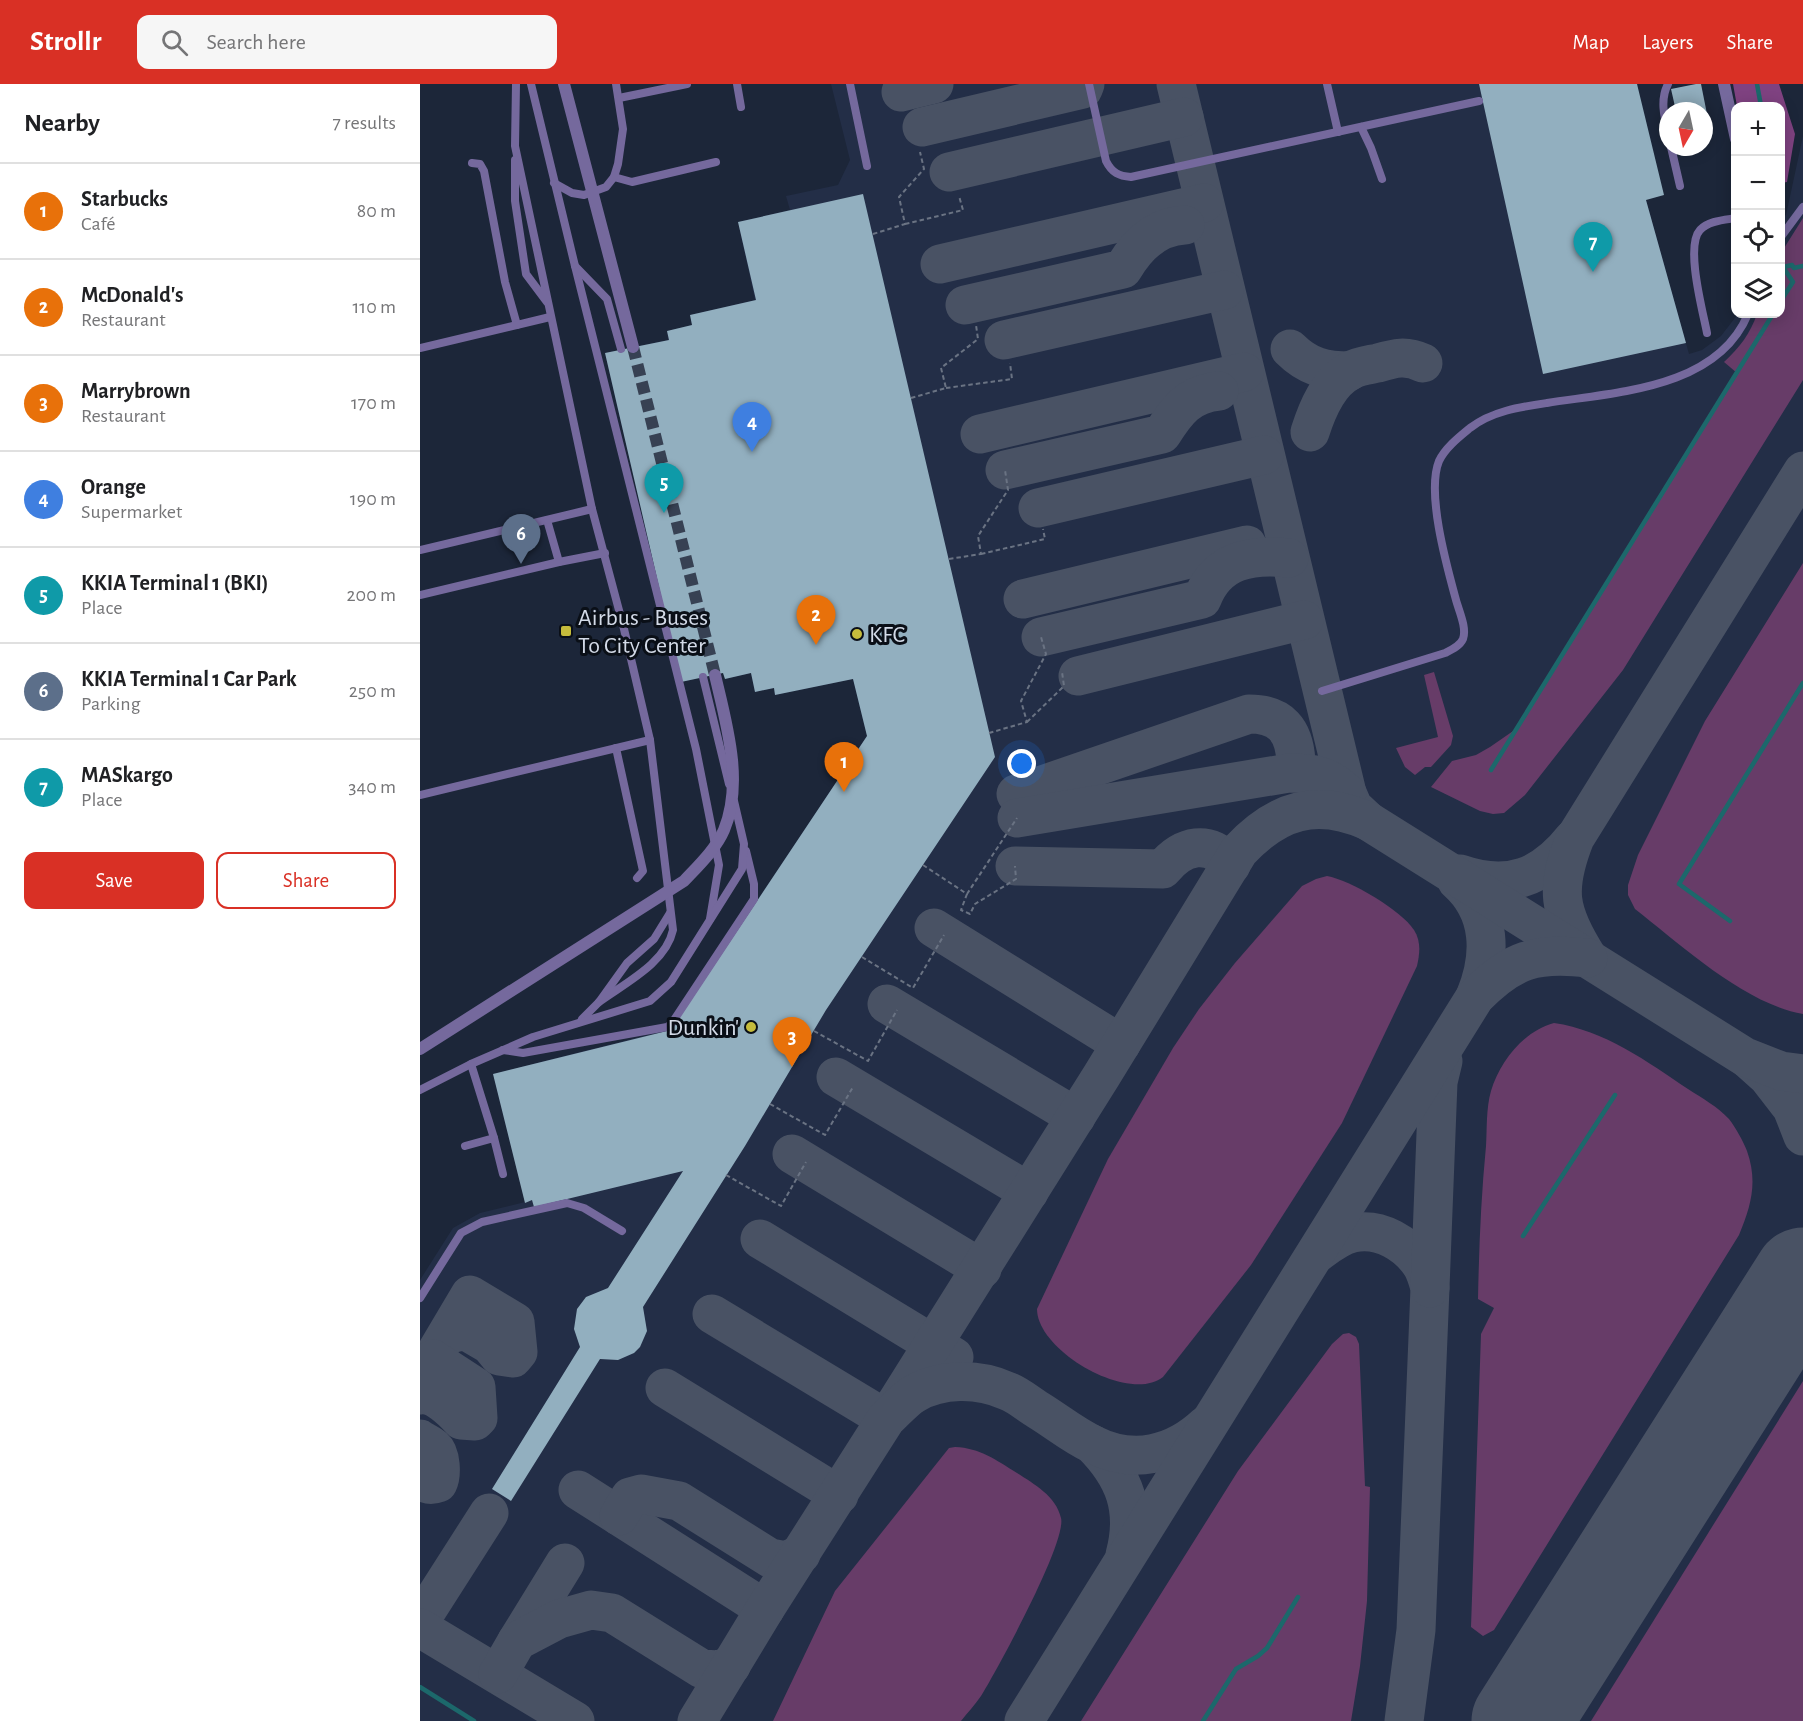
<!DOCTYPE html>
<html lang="en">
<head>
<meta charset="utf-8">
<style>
	:root { --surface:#fff; --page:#f6f6f6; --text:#202124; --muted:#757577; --line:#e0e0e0; --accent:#d93025 }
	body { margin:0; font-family:"Alegreya Sans",sans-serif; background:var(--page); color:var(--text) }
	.controls { position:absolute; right:18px; top:18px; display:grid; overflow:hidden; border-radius:12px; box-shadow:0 3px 15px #0003 }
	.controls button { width:54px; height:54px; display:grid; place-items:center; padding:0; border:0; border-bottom:2px solid var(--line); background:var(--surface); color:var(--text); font:30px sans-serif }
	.compass { position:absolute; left:1239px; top:18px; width:54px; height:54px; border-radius:50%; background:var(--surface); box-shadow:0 3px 15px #0003; rotate:189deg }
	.you { position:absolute; left:602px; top:680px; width:21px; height:21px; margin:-15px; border:4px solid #fff; border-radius:50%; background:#1a73e8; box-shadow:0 0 0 9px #1a73e833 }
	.badge { display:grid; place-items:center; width:39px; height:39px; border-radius:50%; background:var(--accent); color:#fff; font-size:20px; font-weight:700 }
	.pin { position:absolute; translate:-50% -50px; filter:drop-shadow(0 2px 3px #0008) }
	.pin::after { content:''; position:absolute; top:32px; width:21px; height:18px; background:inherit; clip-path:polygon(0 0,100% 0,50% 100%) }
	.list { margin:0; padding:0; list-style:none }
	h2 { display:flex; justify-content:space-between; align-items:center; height:78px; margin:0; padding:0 24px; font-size:26px }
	h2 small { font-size:20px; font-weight:400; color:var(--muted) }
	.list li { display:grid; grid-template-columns:39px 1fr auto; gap:18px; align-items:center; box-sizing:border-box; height:96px; padding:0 24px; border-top:2px solid var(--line) }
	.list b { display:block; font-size:22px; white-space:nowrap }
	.list p { margin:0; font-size:20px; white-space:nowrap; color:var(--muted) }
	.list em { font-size:20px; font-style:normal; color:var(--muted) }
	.actions { display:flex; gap:12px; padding:18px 24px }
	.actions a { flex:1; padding:14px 0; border:2px solid var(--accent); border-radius:12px; text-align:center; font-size:21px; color:var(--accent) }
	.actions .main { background:var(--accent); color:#fff }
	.icon { flex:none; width:33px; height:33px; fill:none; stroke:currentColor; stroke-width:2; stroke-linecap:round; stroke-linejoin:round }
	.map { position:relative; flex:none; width:1383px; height:1637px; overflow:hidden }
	header { display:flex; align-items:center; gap:36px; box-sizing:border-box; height:84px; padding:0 30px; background:var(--accent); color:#fff }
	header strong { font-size:28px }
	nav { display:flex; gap:33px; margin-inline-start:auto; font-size:21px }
	.search { width:420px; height:54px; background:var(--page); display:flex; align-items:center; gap:15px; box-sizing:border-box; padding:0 21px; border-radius:12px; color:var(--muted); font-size:22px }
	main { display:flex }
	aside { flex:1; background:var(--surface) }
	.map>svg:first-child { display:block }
</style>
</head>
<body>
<header>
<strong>Strollr</strong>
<div class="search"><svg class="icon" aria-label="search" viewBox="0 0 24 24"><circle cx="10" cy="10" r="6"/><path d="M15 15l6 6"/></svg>Search here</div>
<nav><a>Map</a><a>Layers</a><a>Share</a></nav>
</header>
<main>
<aside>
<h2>Nearby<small>7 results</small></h2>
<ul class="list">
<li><span class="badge" style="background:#e8710a">1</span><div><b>Starbucks</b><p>Café</p></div><em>80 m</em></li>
<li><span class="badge" style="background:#e8710a">2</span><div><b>McDonald's</b><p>Restaurant</p></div><em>110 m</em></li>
<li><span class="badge" style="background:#e8710a">3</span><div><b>Marrybrown</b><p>Restaurant</p></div><em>170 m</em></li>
<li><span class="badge" style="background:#3f7fe0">4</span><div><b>Orange</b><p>Supermarket</p></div><em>190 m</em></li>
<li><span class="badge" style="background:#0f9aa8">5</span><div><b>KKIA Terminal 1 (BKI)</b><p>Place</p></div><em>200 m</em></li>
<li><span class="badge" style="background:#5c6f8a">6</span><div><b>KKIA Terminal 1 Car Park</b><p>Parking</p></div><em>250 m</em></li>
<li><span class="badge" style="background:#0f9aa8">7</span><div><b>MASkargo</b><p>Place</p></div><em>340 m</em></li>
</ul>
<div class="actions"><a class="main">Save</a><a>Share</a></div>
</aside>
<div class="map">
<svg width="1383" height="1637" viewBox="0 0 1383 1637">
	<rect width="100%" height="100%" fill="#1c2639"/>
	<polygon fill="#232e47" points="411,0 1198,0 1226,116 1269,270 1282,266 1301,252 1318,230 1360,230 1361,133 1366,131 1383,52 1383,1637 0,1637 0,1196 33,1144 60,1129 105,1118 73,990 251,945 447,652 433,595 355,611 354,604 335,608 331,589 305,595 303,589 261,598 185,269 248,256 247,247 272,241 270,231 335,216 318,138 370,126 366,112 418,101 430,76"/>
	<g fill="#673c68">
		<path d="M1383,134v162l-180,290 -98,125 -21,18 -11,1 -13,-3 -49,-24 21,-26 24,-6 14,-8 26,-18 221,-356 -13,-11c16,-15 26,-28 33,-48h23l1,-61z"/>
		<path d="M1383,479v451c-58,-10 -122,-69 -168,-105l-7,-14v-10l10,-30 67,-134z"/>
		<polygon points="1014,588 1033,652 1031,661 1011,683 1005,683 995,691 985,683 976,664 1018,653 1004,591"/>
		<path d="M907,792c23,4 74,34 87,54 7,11 6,23 3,36l-75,157 -91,142 -88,112c-34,27 -126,-26 -126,-68l71,-150 65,-111 26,-39 36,-46 67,-77 14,-7z"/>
		<path d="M1134,939c50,7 94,39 134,66 14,9 30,18 41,30 7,9 14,22 18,32 11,31 4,55 -8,84l-245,395 -11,6 -12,-9 10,-293 13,-26 -16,-9c1,-51 3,-102 8,-153 1,-17 0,-38 5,-55 9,-30 33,-60 63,-68z"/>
		<polygon points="929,1249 936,1253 939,1260 945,1402 950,1403 947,1517 940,1582 931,1637 661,1637 818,1387 912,1260 923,1250"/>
		<polygon points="1383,1297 1383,1637 1171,1637"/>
		<path d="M535,1363c25,1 41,13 62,26 17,11 39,23 44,45 6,24 -64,152 -80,178 -6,9 -14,17 -20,25h-188l62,-130 114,-143z"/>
	</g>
	<polygon fill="#7f4281" points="1313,0 1359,0 1375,50 1367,98 1361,99 1360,22 1317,22"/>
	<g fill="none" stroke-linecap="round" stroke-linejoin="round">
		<g stroke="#1c686b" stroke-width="4.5">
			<polyline points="1337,0 1341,22"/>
			<polyline points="1360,218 1373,198 1363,183 1372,181 1374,184 1383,182"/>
			<polyline points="1071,686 1353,230"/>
			<polyline points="1310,837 1259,800 1383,599"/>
			<polyline points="1103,1152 1195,1011"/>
			<polyline points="0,1603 54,1637"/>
			<polyline points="783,1637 816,1585 838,1572 847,1564 878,1513"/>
		</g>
		<g stroke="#495264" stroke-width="39">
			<polyline points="756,0 927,709 933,723 948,737"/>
			<polyline points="481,8 514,0"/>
			<polyline points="502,43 663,5 665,0"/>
			<polyline points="529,88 764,33"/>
			<polyline points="520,180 784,119"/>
			<path d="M545,221l158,-36c14,-24 33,-43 62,-44"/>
			<polyline points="584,256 804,206"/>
			<path d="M870,265c18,18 35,22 60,22"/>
			<path d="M890,348c7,-22 18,-50 40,-61 8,-5 19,-6 28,-8 17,-5 28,-8 45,0"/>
			<polyline points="560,350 824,288"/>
			<path d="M585,386l157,-36c15,-24 27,-40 57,-43"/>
			<polyline points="618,424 844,371"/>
			<polyline points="603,515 827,461"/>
			<path d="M621,553l161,-38c15,-40 50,-45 87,-41"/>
			<polyline points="658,592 884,536"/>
			<path d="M596,710l233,-80c32,0 45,16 47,47"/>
			<path d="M597,734l272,-45c26,0 38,2 58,20"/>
			<path d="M595,782l148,3c19,-24 47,-31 68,-4"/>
			<path d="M1040,790c49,17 83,3 114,-36"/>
			<path d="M1037,797c35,31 35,75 18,116"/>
			<polyline points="514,844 701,960"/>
			<path d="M1168,874c-30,-47 -33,-69 -13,-120l228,-367"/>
			<polyline points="467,920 656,1033"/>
			<polyline points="1329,976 1348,993 1372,1024 1383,1052"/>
			<polyline points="416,993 609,1108"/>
			<polyline points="372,1070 562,1185"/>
			<polyline points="340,1155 534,1273"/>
			<path d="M896,1170c11,-8 23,-18 37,-21 27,-6 55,11 69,33 4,7 6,15 8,22l-14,342 -12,91"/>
			<polyline points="1010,1204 1018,998 1023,977"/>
			<path d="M292,1230l174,105 216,-344 137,-224c38,-41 77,-53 129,-30l377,236 36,14 22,3"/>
			<polyline points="0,1295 50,1211 95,1238 98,1268 93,1274 79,1272 70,1261 46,1247 41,1247 27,1251"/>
			<polyline points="245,1304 419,1411"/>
			<path d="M0,1311c15,-2 32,15 41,25l14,1 3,-3 -2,-31 -43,-28"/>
			<path d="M0,1355c4,3 10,5 14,9 7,6 8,27 4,35 -8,3 -12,2 -18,-4"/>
			<path d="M672,1360c33,33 45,66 33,111"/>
			<polyline points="158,1406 345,1525"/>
			<polyline points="199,1432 210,1413 221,1410 259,1417 350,1474 366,1477 381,1470"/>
			<polyline points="0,1537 69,1429"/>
			<polyline points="0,1544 155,1637"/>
			<polyline points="97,1557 145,1479"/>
			<polyline points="78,1590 97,1557 139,1535 171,1526 192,1529 282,1585 298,1586 311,1582"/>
			<path d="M277,1637l68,-112 121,-190c9,-8 18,-19 28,-25 27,-16 64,-16 93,-3 11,4 21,13 31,19 18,11 35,25 54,34 41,21 82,11 114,-19"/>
			<path d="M604,1637l451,-724c37,-38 61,-45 113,-39"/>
		</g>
		<polyline stroke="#495264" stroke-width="99" points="1101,1637 1383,1193"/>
	</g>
	<g fill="#92afbf">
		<polygon points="1059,0 1217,0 1244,111 1226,116 1266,259 1123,290"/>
		<polygon points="1276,0 1281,0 1287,30 1284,31 1284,27 1256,27 1251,5"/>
		<polygon points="443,110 575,673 406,926 325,1062 223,1223 227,1247 220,1263 214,1269 198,1276 180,1275 91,1417 72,1405 160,1263 154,1245 157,1225 166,1213 188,1204 263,1087 114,1123 112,1116 105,1119 73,990 251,946 447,652 433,595 355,611 354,604 335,608 331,589 305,595 303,589 261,598 185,269 249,256 247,247 272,241 270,231 336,216 318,138"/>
	</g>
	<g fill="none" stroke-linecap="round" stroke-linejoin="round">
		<polyline stroke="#374153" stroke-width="12" stroke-dasharray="12 6" stroke-linecap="butt" points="213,263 295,591"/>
		<g stroke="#6a7383" stroke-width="2" stroke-dasharray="4.5 3" stroke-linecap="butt">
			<polyline points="485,140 543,126 539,112"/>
			<polyline points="453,150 485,140 479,113 504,85 500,68"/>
			<polyline points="526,304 592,295 590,279"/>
			<polyline points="491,314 526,304 521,284 558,255 556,241"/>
			<polyline points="561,470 625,455 623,445"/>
			<polyline points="529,475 561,470 558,452 588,406 585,386"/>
			<polyline points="607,638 644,602 642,588"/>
			<polyline points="569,649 607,638 601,617 626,570 621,553"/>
			<polyline points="503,781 547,810 597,734"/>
			<polyline points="547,810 541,826 550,830 555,820 596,795 595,782"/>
			<polyline points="442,873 493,904 524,851"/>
			<polyline points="394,947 448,977 477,926"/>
			<polyline points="350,1020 405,1051 433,1003"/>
			<polyline points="306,1091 361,1122 386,1078"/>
		</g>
		<g stroke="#75699d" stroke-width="8">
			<path d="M96,0l-1,62 77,363 32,120 26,111 23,190c-7,33 -48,53 -74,72"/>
			<polyline points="111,0 155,182 187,215 201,265"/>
			<polyline points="317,0 321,23"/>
			<polyline points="430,0 447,82"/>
			<path d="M669,0l17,77c6,12 13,15 25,16l348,-76"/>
			<polyline points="907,0 918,48"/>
			<path d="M1248,0c-8,15 -4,32 0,49"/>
			<polyline points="199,14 267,0"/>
			<polyline points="941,43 951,64 962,95"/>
			<polyline points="1251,63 1260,102"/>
			<polyline points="95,76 95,117 106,190 127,218"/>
			<polyline points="52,79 60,80 64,87 85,198 97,241"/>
			<polyline points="194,93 212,98 296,78"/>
			<polyline points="134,99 152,109 164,111 186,103 194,93 198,80 203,45 196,0"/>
			<polyline points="1360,154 1383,123"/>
			<polyline points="155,182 276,665 299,781 290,835"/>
			<path d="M1287,249c-4,-21 -22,-87 -7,-103 8,-9 24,-10 36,-12"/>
			<polyline points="0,264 130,233"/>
			<polyline points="127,436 139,478"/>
			<polyline points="0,466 172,425"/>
			<polyline points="0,511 139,478 185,469"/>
			<polyline points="283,593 309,700"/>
			<path d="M902,607l123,-38c6,-3 15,-7 18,-14 4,-11 -4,-28 -7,-39 -9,-33 -30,-107 -17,-139 6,-13 20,-24 31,-33 22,-17 50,-21 77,-25 69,-11 170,-14 201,-89"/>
			<polyline points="196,664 223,787 217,794"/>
			<polyline points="0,711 230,656"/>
			<polyline points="162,935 179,918 207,879 234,855 250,829"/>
			<polyline points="83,966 103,969 247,943 252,939 334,815 334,800 326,767"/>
			<polyline points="0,1006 51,980 113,953 230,917 251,898 322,785 324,760 314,717"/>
			<polyline points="74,1054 83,1090"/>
			<polyline points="45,1062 74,1054 51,980"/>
			<polyline points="0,1214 41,1149 62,1138 147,1119 164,1124 202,1147"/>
		</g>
		<g stroke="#75699d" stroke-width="12">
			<polyline points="144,0 213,263"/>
			<polyline points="1304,0 1316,55"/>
			<path d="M0,965l264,-168c14,-15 32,-32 40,-51 20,-48 2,-108 -9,-155"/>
		</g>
	</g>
	<g fill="#c6bc3c" stroke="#0a0f17" stroke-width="2">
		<rect x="140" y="541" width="12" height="12" rx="3"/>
		<circle cx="437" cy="550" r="6"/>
		<circle cx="331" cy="943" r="6"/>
	</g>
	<g text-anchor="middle" stroke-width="6" stroke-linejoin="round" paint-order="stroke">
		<g font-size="24" fill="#d3dae7" stroke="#0a0f17" text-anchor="start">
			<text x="158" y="541">Airbus - Buses<tspan x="158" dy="28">To City Center</tspan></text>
			<text x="449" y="558">KFC</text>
			<text x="319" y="951" text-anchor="end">Dunkin'</text>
		</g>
	</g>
</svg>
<div class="controls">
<button>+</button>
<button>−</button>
<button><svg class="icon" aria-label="locate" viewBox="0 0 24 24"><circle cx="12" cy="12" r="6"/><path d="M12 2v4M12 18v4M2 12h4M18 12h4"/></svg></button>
<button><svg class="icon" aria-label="layers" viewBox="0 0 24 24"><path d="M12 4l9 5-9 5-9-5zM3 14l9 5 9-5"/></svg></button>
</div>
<svg class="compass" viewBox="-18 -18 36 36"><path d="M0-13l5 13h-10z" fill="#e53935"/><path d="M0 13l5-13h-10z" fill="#757577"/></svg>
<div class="you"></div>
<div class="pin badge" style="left:424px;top:708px;background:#e8710a">1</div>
<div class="pin badge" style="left:396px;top:561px;background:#e8710a">2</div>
<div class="pin badge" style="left:372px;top:983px;background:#e8710a">3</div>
<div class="pin badge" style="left:332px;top:368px;background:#3f7fe0">4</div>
<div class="pin badge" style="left:244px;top:429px;background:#0f9aa8">5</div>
<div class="pin badge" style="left:101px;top:480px;background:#5c6f8a">6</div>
<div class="pin badge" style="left:1173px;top:188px;background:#0f9aa8">7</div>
</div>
</main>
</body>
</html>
